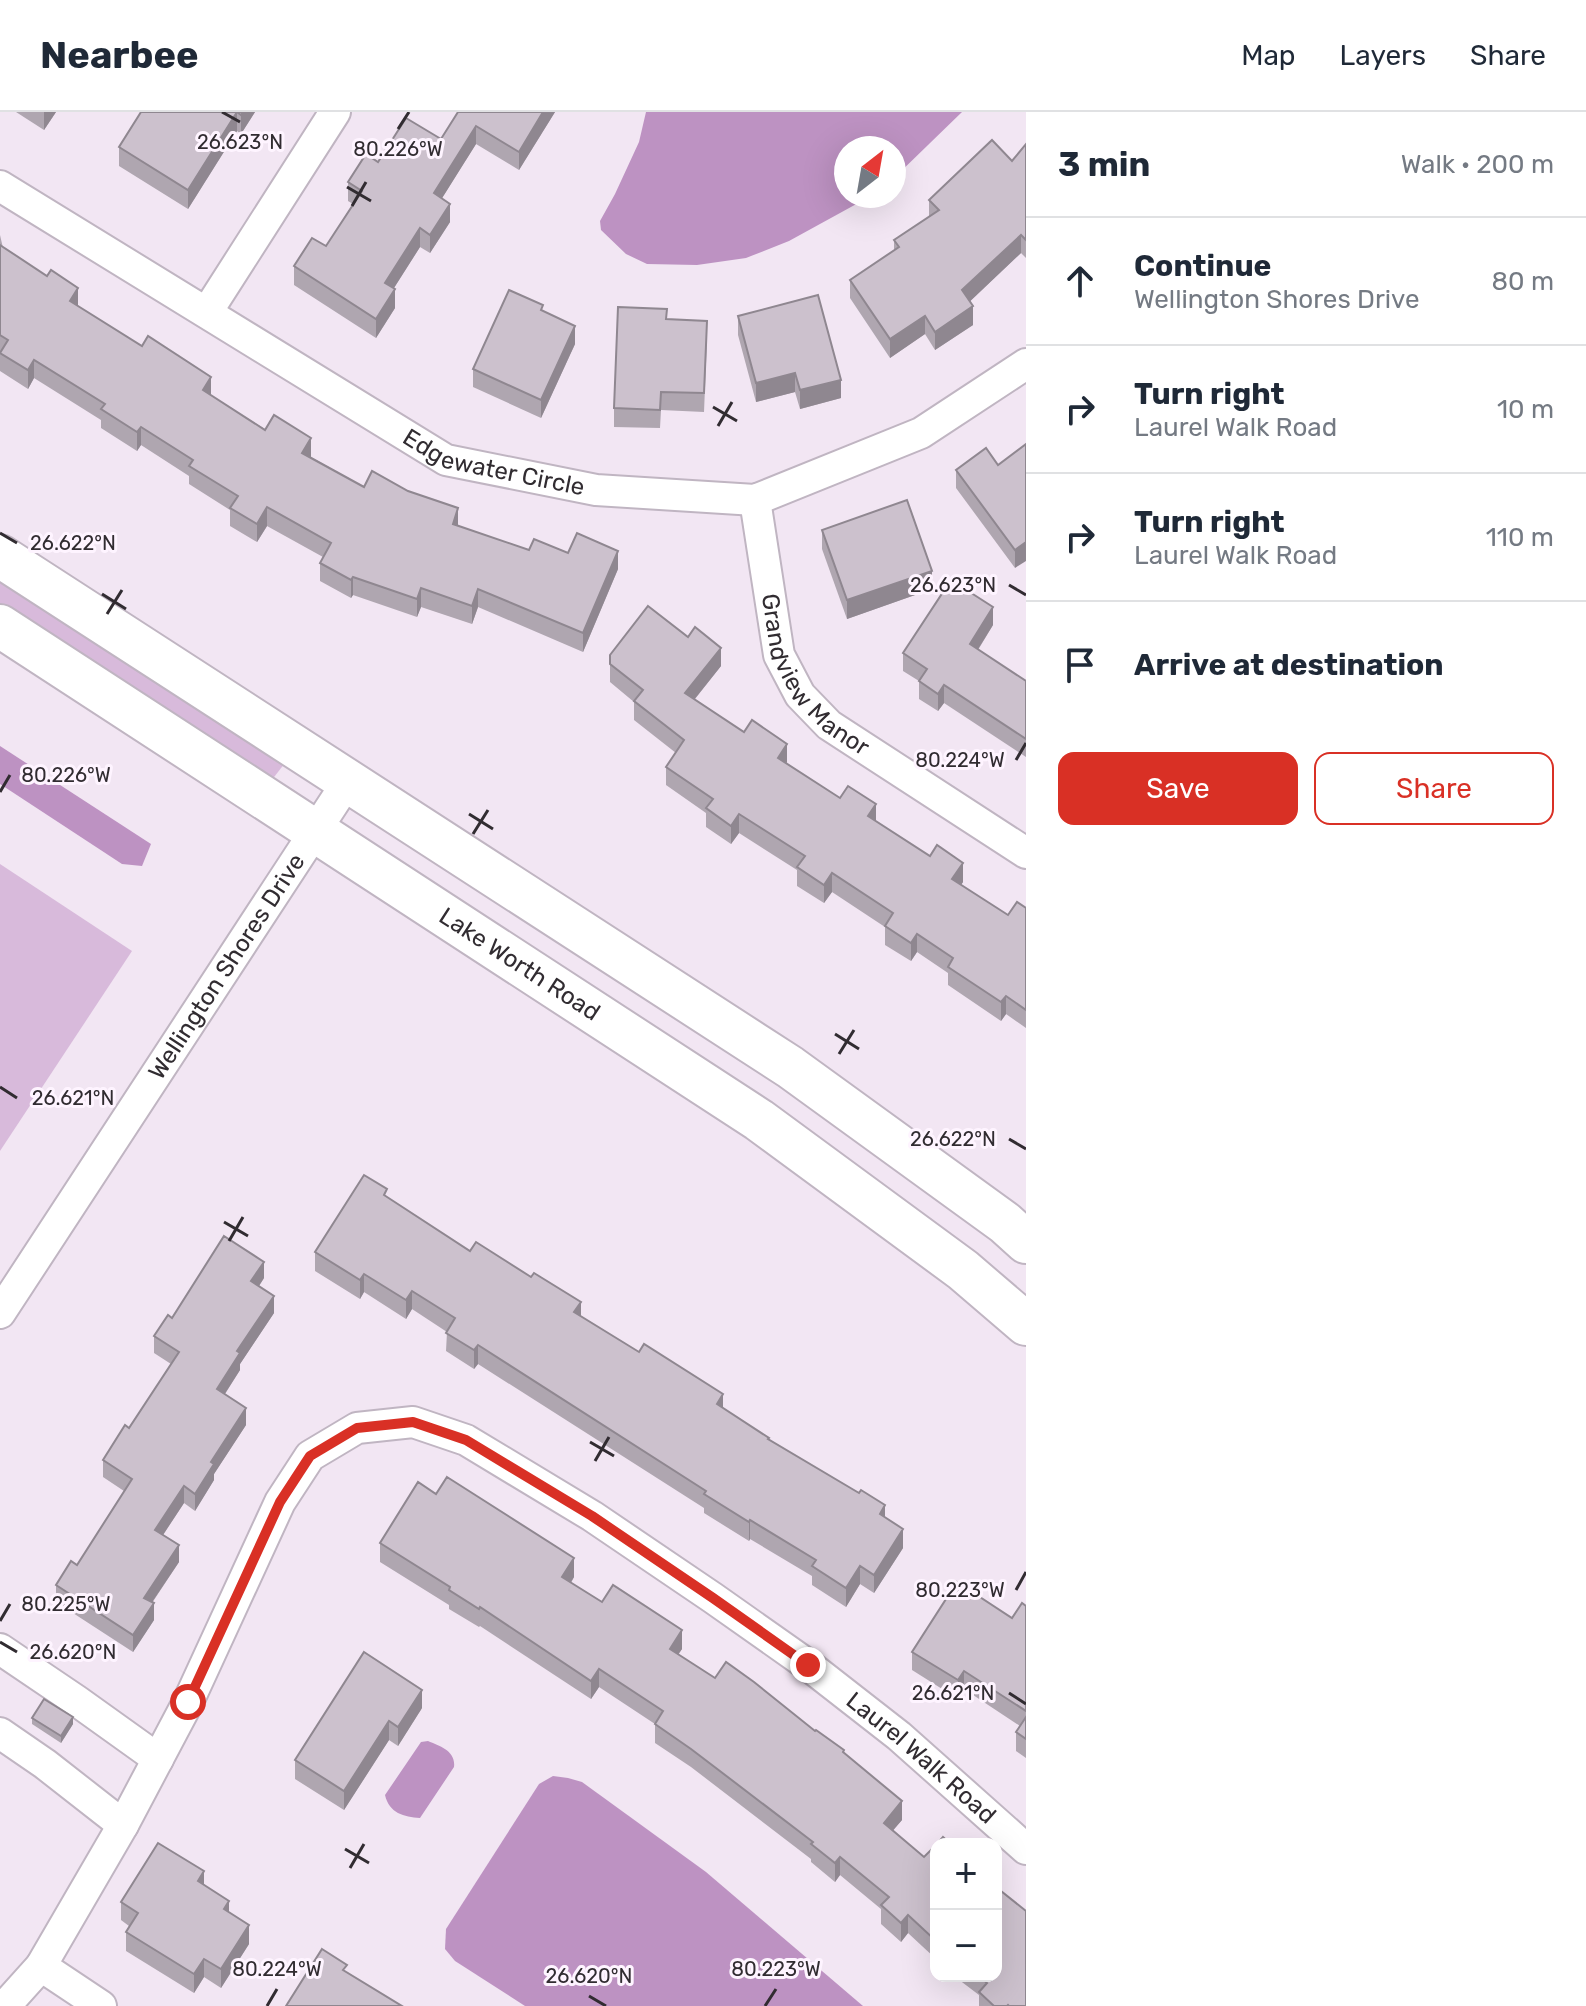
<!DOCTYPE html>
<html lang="en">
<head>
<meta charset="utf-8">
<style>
	:root { --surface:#fff; --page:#f6f6f7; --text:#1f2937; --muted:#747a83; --line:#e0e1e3; --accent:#d93025 }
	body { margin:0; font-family:Rubik,sans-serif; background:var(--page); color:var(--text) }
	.controls { position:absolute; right:24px; bottom:24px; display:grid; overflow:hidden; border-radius:16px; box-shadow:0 8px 32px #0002 }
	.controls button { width:72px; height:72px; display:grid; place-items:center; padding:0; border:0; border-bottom:2px solid var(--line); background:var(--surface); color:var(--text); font:40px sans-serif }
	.compass { position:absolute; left:834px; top:24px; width:72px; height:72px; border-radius:50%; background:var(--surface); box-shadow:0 8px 32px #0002; rotate:31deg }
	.stop { position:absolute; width:24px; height:24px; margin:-18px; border:6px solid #d93025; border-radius:50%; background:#fff }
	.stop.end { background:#d93025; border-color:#fff; box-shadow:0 2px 8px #0008 }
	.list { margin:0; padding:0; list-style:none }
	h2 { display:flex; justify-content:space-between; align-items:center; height:104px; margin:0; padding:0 32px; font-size:34px }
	h2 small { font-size:26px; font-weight:400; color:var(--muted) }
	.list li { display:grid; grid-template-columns:52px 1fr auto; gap:24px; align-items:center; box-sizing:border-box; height:128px; padding:0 32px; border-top:2px solid var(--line) }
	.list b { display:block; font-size:30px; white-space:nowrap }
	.list p { margin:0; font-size:26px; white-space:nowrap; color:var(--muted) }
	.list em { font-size:26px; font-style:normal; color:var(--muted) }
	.actions { display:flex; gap:16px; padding:24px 32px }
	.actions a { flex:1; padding:18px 0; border:2px solid var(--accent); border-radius:16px; text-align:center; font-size:28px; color:var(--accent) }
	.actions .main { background:var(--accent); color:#fff }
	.icon { flex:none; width:44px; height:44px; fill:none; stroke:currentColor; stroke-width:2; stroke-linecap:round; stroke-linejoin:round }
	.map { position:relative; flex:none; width:1026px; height:1894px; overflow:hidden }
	header { display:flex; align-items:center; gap:48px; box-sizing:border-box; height:112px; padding:0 40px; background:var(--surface); border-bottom:2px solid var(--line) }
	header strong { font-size:38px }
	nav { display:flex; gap:44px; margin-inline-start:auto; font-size:28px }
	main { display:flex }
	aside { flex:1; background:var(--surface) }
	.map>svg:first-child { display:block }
</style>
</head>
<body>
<header>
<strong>Nearbee</strong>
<nav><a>Map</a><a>Layers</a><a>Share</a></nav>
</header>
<main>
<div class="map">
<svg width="1026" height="1894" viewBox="0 0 1026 1894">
	<rect width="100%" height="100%" fill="#f2e6f3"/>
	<g fill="#d8badb">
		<polygon points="0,467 285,651 271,669 0,492"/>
		<polygon points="0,752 132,839 0,1039"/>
	</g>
	<g fill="#bd92c2">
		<polygon points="646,0 962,0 894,66 894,36 846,36 846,84 871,84 789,129 746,146 697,153 647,152 626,142 601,118 600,109 615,82 639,30"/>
		<polygon points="0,634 151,732 142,754 122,752 0,672"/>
		<path d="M428,1629c12,5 28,10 26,26l-34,51c-16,-1 -31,-5 -35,-23l36,-53z"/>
		<polygon points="553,1664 568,1666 582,1670 706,1760 863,1894 525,1894 455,1849 445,1837 446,1817 539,1672"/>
	</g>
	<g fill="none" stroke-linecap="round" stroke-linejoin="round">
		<g stroke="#c0b5c2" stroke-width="34">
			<g id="street">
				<path id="s1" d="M0,74l446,274 150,30 159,10 166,-67 105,-69"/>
				<polyline points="207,200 335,0"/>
				<path id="s2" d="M755,388l24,155 21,40 29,30 197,128"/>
				<path id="s3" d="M0,1201l348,-532"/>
				<polyline points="0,1537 77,1589 158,1647"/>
				<polyline points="0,1621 45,1652 123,1713"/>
				<polyline points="41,1854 101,1894"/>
				<path id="s4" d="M5,1894l36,-40 82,-141 65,-123 92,-200 30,-46 47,-28 56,-6 53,18 126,76 121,82 95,67 91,71 127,113"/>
			</g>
		</g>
		<g stroke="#c0b5c2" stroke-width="46">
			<g id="secondary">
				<polyline points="0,444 790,955 1005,1111 1026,1130"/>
				<path id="s5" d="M0,514l759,494 204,150 63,54"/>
			</g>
		</g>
		<use href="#street" stroke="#fff" stroke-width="30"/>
		<use href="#secondary" stroke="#fff" stroke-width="42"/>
	</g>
	<g fill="#afa6b0">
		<polygon points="16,0 56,0 44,18"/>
		<polygon points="141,0 255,0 241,22 237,19 188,97 119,54 119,35"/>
		<polygon points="457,0 555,0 519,58 476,32 442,86 450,110 430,141 420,135 394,176 395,196 376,226 294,173 294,154 326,134 353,92 348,89 348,70 378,50 441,27 458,1"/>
		<polygon points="1026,32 1026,146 1021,141 970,189 973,213 935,238 925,222 890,246 850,186 850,168 894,138 894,128 929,105 929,88 1012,49"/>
		<polygon points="0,123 3,136 78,194 211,284 311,345 364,375 458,414 529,438 568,441 618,457 583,540 478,495 472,512 421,495 417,505 353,483 351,486 320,469 320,451 323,445 267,414 257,430 230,414 230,398 189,372 189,364 141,333 137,339 101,316 101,308 34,266 28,277 0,259"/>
		<polygon points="543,199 575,232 541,306 473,275 473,257"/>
		<polygon points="738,204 841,286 800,297 795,280 756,290 738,223"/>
		<polygon points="667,207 707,227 704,300 661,298 660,316 614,315 614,296"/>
		<polygon points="1026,332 1015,456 956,376 956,358 998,353"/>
		<polygon points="822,418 932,477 847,507 822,437"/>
		<polygon points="993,513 978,538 1026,569 1026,645 944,591 938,599 919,587 919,569 903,559 903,541"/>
		<polygon points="688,525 721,554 695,587 787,650 786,651 876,709 963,770 961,773 1008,803 1026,796 1026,916 1006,902 1001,909 948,873 948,861 917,840 911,849 885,833 885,815 832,780 824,791 797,774 797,758 739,721 731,732 706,715 706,701 666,673 666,655 676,641 634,608 634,590 610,570 610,543"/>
		<polygon points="387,1086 470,1139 581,1204 723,1296 885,1406 903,1436 874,1481 860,1472 846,1495 812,1473 812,1464 750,1427 749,1429 704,1401 704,1396 478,1252 474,1257 446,1239 447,1220 412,1197 406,1207 364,1180 360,1187 315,1159 315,1140"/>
		<polygon points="264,1166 259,1174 274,1201 240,1252 240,1258 225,1282 246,1313 214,1362 214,1368 195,1399 184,1391 163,1423 179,1450 152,1491 154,1508 133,1540 56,1490 56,1473 77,1453 124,1379 103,1365 103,1348 129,1316 171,1252 154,1241 154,1224 172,1206"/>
		<polygon points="380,1431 574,1465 571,1471 682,1537 678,1542 715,1566 815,1619 844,1641 902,1708 893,1718 924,1745 936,1733 936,1847 908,1821 901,1830 881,1812 881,1797 840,1763 835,1770 811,1750 811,1747 691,1655 655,1631 655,1612 599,1575 591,1587 480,1514 479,1515 449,1497 449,1493 380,1450"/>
		<polygon points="1026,1494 1026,1646 1016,1639 1016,1620 1020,1614 964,1577 958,1587 912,1558 912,1540 1012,1506"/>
		<polygon points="422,1596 398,1634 389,1628 344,1698 295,1667 295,1648"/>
		<polygon points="32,1606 73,1612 61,1631 32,1612"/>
		<polygon points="204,1773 229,1801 249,1832 221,1876 204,1865 194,1881 126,1839 126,1820 129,1814 121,1808 121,1790"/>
		<polygon points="954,1864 996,1864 1026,1894 979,1894 979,1883"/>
	</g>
	<g fill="#8f8790">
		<polygon points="44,0 56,0 44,18"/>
		<polygon points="237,0 237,19 188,97 188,78"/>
		<polygon points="243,0 255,0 241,22 241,3"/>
		<polygon points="543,0 555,0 519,58 519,40"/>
		<polygon points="476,14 476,32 434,99 434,81"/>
		<polygon points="450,92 450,110 430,141 430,123"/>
		<polygon points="420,116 420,135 385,190 385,171"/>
		<polygon points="1021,123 1021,141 962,197 962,178"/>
		<polygon points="78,176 78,194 70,189"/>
		<polygon points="395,177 395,196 376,226 376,207"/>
		<polygon points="973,194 973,213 935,238 935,220"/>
		<polygon points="925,204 925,222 890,246 890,227"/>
		<polygon points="575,214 575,232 541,306 541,288"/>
		<polygon points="34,248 34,266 28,277 28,258"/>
		<polygon points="795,261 795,280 756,290 756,271"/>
		<polygon points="211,265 211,284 203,278"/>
		<polygon points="841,268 841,286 800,297 800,278"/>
		<polygon points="141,315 141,333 137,339 137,320"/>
		<polygon points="311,326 311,345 302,359 302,341"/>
		<polygon points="267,395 267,414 257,430 257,412"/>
		<polygon points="458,396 458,415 453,412"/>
		<polygon points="1026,430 1026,449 1015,456 1015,438"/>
		<polygon points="618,439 618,457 583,540 583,521"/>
		<polygon points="932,459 932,477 847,507 847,488"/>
		<polygon points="353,465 353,483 351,486 351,468"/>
		<polygon points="421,476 421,495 417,505 417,487"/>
		<polygon points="478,477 478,495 472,512 472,494"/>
		<polygon points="993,495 993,513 970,550 970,532"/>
		<polygon points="721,536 721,554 685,599 685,581"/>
		<polygon points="944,573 944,591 938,599 938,582"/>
		<polygon points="787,632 787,650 778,664 778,646"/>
		<polygon points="876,692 876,710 868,704"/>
		<polygon points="739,702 739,721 731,732 731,714"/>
		<polygon points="963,751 963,770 952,786 952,767"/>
		<polygon points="832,761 832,780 824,791 824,773"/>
		<polygon points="917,822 917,840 911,849 911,831"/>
		<polygon points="1006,884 1006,902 1001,909 1001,890"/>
		<polygon points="264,1150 264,1166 251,1186 251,1169"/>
		<polygon points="364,1162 364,1180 360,1187 360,1168"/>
		<polygon points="412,1179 412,1197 406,1207 406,1188"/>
		<polygon points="274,1184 274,1201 240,1252 240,1258 217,1294 217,1277 237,1239"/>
		<polygon points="581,1190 581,1209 574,1200"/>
		<polygon points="478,1233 478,1252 474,1257 474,1238"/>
		<polygon points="723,1282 723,1301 717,1292"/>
		<polygon points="246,1296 246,1313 214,1362 214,1368 195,1399 195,1382 211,1350"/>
		<polygon points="184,1374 184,1391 155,1435 155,1418"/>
		<polygon points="885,1393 885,1412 880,1402"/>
		<polygon points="750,1408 750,1427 749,1429 749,1410"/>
		<polygon points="903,1417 903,1436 874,1481 874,1463"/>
		<polygon points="179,1433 179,1450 144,1502 144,1486"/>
		<polygon points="574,1446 574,1465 562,1484 562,1465"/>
		<polygon points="860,1454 860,1472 846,1495 846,1476"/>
		<polygon points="154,1491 154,1508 133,1540 133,1523"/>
		<polygon points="682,1518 682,1537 670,1555 670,1537"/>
		<polygon points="599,1557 599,1575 591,1587 591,1569"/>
		<polygon points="964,1559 964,1577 958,1587 958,1568"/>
		<polygon points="422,1578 422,1596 398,1634 398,1615"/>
		<polygon points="73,1605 73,1612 61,1631 61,1624"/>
		<polygon points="389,1609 389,1628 344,1698 344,1679"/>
		<polygon points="902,1689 902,1708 884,1729 884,1711"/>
		<polygon points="840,1745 840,1763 835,1770 835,1751"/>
		<polygon points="204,1759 204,1778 198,1769"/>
		<polygon points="229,1789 229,1808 224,1797"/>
		<polygon points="908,1803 908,1821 901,1830 901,1811"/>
		<polygon points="249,1813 249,1832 221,1876 221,1857"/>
		<polygon points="204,1847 204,1865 194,1881 194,1862"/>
	</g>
	<g fill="#ccc1cd" stroke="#8f8790" stroke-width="2">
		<polygon points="141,0 243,0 241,3 237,0 188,78 119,35"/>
		<polygon points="458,0 543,0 519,40 476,14 434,81 450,92 430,123 420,116 385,171 395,177 376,207 294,154 312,126 326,134 362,79 348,70 366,42 378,50 406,6 441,27"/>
		<polygon points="992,28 1012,49 1026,32 1026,128 1021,123 962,178 973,194 935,220 925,204 890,227 850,168 899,135 894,128 939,98 929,88"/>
		<polygon points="0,133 47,164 51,158 78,176 70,189 142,234 148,224 211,265 203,278 265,318 274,303 311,326 302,341 364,375 372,359 408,379 458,396 453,412 529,438 534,427 568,441 577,421 618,439 583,521 478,477 472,494 421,476 417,487 353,465 351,468 320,451 331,431 267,395 257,412 230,396 238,384 189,354 193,348 141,315 137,320 101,297 105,292 34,248 28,258 0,241 8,228 0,223"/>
		<polygon points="509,178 543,193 541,198 575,214 541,288 473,257"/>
		<polygon points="818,183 841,268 800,278 795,261 756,271 738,204"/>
		<polygon points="618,195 667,197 666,207 707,209 704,281 661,280 660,298 614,296"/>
		<polygon points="1026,332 1026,430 1015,438 956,358 986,336 998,353"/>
		<polygon points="907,388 932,459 847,488 822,418"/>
		<polygon points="951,468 993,495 970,532 1026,569 1026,627 944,573 938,582 919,569 927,557 903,541"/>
		<polygon points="648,494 688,525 695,515 721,536 685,581 744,620 752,608 787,632 778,646 840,686 848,674 876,692 868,704 930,744 937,733 963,751 952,767 1008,803 1017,790 1026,796 1026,898 1006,884 1001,890 948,855 953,846 917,822 911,831 885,814 893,801 832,761 824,773 797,755 805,744 739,702 731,714 706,696 713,687 666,655 684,628 634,589 643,578 610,552 610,543"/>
		<polygon points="364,1063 387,1077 384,1083 470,1139 476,1130 531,1165 534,1161 581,1190 574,1200 639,1240 644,1232 723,1282 717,1292 769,1326 768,1327 859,1381 861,1378 885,1393 880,1402 903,1417 874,1463 860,1454 846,1476 812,1454 816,1448 750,1408 749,1410 704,1382 706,1379 478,1233 474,1238 446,1221 455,1206 412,1179 406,1188 364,1162 360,1168 315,1140"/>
		<polygon points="224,1124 264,1150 251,1169 274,1184 237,1239 240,1241 217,1277 246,1296 211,1350 214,1352 195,1382 184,1374 155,1418 179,1433 144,1486 154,1491 133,1523 56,1473 71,1449 77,1453 132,1367 103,1348 125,1313 129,1316 179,1240 154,1224 168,1203 172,1206"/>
		<polygon points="447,1365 574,1446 562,1465 602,1490 613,1473 682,1518 670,1537 715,1566 726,1550 754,1570 815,1619 816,1618 844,1638 843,1640 902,1689 884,1711 924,1745 936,1733 936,1829 908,1803 901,1811 881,1793 889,1785 840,1745 835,1751 811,1732 813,1730 691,1637 655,1612 663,1599 599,1557 591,1569 480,1495 479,1497 449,1478 450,1475 380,1431 418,1370 436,1382"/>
		<polygon points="957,1470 1012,1506 1022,1491 1026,1494 1026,1599 964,1559 958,1568 912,1540"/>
		<polygon points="364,1540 422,1578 398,1615 389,1609 344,1679 295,1648"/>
		<polygon points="44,1587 73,1605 61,1624 32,1606"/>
		<polygon points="1026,1605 1026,1627 1016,1620"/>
		<polygon points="943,1725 951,1732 937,1732"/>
		<polygon points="158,1731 204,1759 198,1769 229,1789 224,1797 249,1813 221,1857 204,1847 194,1862 126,1820 138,1801 121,1790"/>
		<polygon points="996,1775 1026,1799 1026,1894 1009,1894 1008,1893 1007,1894 994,1894 979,1880 987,1871 979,1864 996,1864"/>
		<polygon points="322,1837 347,1853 343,1858 402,1894 286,1894"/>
	</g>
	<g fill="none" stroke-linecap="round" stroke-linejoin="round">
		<polyline stroke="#d93025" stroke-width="10" points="188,1590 280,1390 310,1344 357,1316 413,1310 466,1328 592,1404 713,1486 808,1553"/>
	</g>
	<path fill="none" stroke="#312c31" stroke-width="3" d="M222,0l18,10M398,17l11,-17M347,75l24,14M352,94l14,-24M713,295l24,14M718,314l14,-24M0,421l17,10M1009,473l17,10M102,482l24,15M107,502l15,-24M1016,648l10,-17M0,680l10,-17M469,702l24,15M473,722l15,-24M835,922l24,15M839,942l15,-24M0,975l17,11M1009,1027l17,10M224,1110l24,14M229,1129l14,-24M590,1330l24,14M595,1349l14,-24M1016,1478l10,-18M0,1509l10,-17M0,1530l17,10M1009,1581l17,11M345,1737l24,14M350,1756l14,-24M589,1884l17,10M267,1894l10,-17M765,1894l11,-17"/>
	<g text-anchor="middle" stroke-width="6" stroke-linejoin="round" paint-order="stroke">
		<g font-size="24" fill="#312c31" stroke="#fef4ff">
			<text dy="8" stroke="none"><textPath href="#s1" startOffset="570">Edgewater Circle</textPath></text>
			<text dy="8" stroke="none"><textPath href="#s2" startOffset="192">Grandview Manor</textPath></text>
			<text dy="8" stroke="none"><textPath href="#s5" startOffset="620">Lake Worth Road</textPath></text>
			<text dy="8" stroke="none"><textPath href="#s3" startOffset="414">Wellington Shores Drive</textPath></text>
			<text dy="8" stroke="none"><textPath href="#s4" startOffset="1354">Laurel Walk Road</textPath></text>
		</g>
	</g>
	<g font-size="20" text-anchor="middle" fill="#312c31" stroke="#fef4ff" stroke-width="6" stroke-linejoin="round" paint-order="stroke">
		<text x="240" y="37">26.623°N</text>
		<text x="398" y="44">80.226°W</text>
		<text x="73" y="438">26.622°N</text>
		<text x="953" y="480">26.623°N</text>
		<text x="960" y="655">80.224°W</text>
		<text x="66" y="670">80.226°W</text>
		<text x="73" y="993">26.621°N</text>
		<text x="953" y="1034">26.622°N</text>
		<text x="960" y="1485">80.223°W</text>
		<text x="66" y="1499">80.225°W</text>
		<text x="73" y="1547">26.620°N</text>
		<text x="953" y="1588">26.621°N</text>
		<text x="277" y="1864">80.224°W</text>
		<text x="776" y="1864">80.223°W</text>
		<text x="589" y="1871">26.620°N</text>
	</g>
</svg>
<div class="controls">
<button>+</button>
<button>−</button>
</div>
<svg class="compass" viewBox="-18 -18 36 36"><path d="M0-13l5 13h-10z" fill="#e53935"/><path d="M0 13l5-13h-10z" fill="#747a83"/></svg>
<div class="stop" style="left:188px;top:1590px"></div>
<div class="stop end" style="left:808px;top:1553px"></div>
</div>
<aside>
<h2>3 min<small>Walk · 200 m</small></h2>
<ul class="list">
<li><svg class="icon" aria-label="ahead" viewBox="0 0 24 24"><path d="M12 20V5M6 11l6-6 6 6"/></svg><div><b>Continue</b><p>Wellington Shores Drive</p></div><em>80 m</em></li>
<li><svg class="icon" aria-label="right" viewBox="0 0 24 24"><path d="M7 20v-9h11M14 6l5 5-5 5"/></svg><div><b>Turn right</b><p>Laurel Walk Road</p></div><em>10 m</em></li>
<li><svg class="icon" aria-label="right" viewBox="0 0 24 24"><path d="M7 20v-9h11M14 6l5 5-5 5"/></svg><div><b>Turn right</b><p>Laurel Walk Road</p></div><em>110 m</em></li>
<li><svg class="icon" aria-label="arrive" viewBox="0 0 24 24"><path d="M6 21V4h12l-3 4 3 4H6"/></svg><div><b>Arrive at destination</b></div></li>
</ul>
<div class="actions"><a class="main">Save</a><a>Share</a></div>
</aside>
</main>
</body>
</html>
